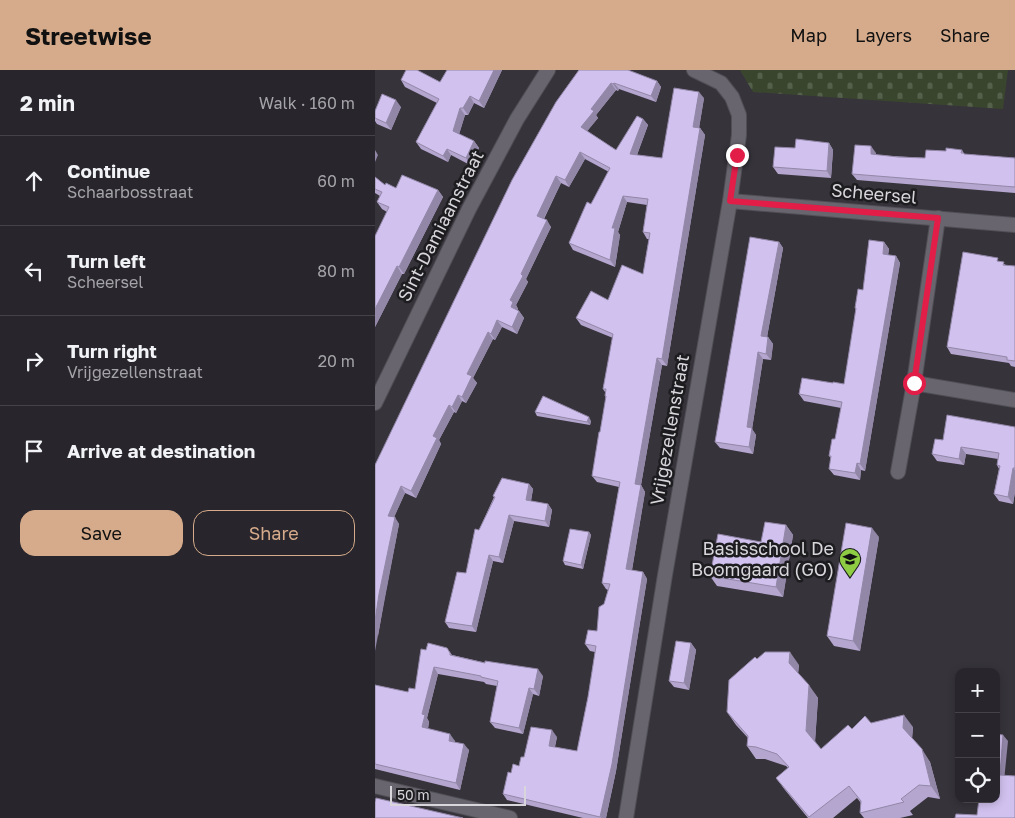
<!DOCTYPE html>
<html lang="en">
<head>
<meta charset="utf-8">
<style>
	:root { --surface:#28262c; --page:#343238; --text:#f1f3f6; --muted:#a5a5a9; --line:#444348; --accent:#d6ab8b }
	body { margin:0; font-family:"Golos Text",sans-serif; background:var(--page); color:var(--text) }
	.controls { position:absolute; right:15px; bottom:15px; display:grid; overflow:hidden; border-radius:10px; box-shadow:0 2px 8px #0003 }
	.controls button { width:45px; height:45px; display:grid; place-items:center; padding:0; border:0; border-bottom:1px solid var(--line); background:var(--surface); color:var(--text); font:25px sans-serif }
	.scale { position:absolute; left:15px; bottom:12px; width:136px; box-sizing:border-box; padding-left:5px; border:2px solid #d8d6db; border-top:0; font-size:14px; line-height:18px; white-space:nowrap; color:#d8d6db; -webkit-text-stroke:4px #1d1c1f; paint-order:stroke }
	.stop { position:absolute; width:15px; height:15px; margin:-11px; border:4px solid #e11d48; border-radius:50%; background:#fff }
	.stop.end { background:#e11d48; border-color:#fff; box-shadow:0 1px 5px #0008 }
	.list { margin:0; padding:0; list-style:none }
	h2 { display:flex; justify-content:space-between; align-items:center; height:65px; margin:0; padding:0 20px; font-size:21px }
	h2 small { font-size:16px; font-weight:400; color:var(--muted) }
	.list li { display:grid; grid-template-columns:32px 1fr auto; gap:15px; align-items:center; box-sizing:border-box; height:90px; padding:0 20px; border-top:1px solid var(--line) }
	.list b { display:block; font-size:19px; white-space:nowrap }
	.list p { margin:0; font-size:16px; white-space:nowrap; color:var(--muted) }
	.list em { font-size:16px; font-style:normal; color:var(--muted) }
	.actions { display:flex; gap:10px; padding:15px 20px }
	.actions a { flex:1; padding:11px 0; border:1px solid var(--accent); border-radius:15px; text-align:center; font-size:18px; color:var(--accent) }
	.actions .main { background:var(--accent); color:#111 }
	.icon { flex:none; width:28px; height:28px; fill:none; stroke:currentColor; stroke-width:2; stroke-linecap:round; stroke-linejoin:round }
	.map { position:relative; flex:none; width:640px; height:748px; overflow:hidden }
	header { display:flex; align-items:center; gap:30px; box-sizing:border-box; height:70px; padding:0 25px; background:var(--accent); color:#111 }
	header strong { font-size:24px }
	nav { display:flex; gap:28px; margin-inline-start:auto; font-size:18px }
	main { display:flex }
	aside { flex:1; background:var(--surface) }
	.map>svg:first-child { display:block }
</style>
</head>
<body>
<header>
<strong>Streetwise</strong>
<nav><a>Map</a><a>Layers</a><a>Share</a></nav>
</header>
<main>
<aside>
<h2>2 min<small>Walk · 160 m</small></h2>
<ul class="list">
<li><svg class="icon" aria-label="ahead" viewBox="0 0 24 24"><path d="M12 20V5M6 11l6-6 6 6"/></svg><div><b>Continue</b><p>Schaarbosstraat</p></div><em>60 m</em></li>
<li><svg class="icon" aria-label="left" viewBox="0 0 24 24"><path d="M17 20v-9H6M10 6l-5 5 5 5"/></svg><div><b>Turn left</b><p>Scheersel</p></div><em>80 m</em></li>
<li><svg class="icon" aria-label="right" viewBox="0 0 24 24"><path d="M7 20v-9h11M14 6l5 5-5 5"/></svg><div><b>Turn right</b><p>Vrijgezellenstraat</p></div><em>20 m</em></li>
<li><svg class="icon" aria-label="arrive" viewBox="0 0 24 24"><path d="M6 21V4h12l-3 4 3 4H6"/></svg><div><b>Arrive at destination</b></div></li>
</ul>
<div class="actions"><a class="main">Save</a><a>Share</a></div>
</aside>
<div class="map">
<svg width="640" height="748" viewBox="0 0 640 748">
	<defs>
		<pattern id="cemetery-stones" width="16" height="16" patternUnits="userSpaceOnUse" patternTransform="scale(1.25)"><rect width="16" height="16" fill="#39462d"/><path d="M2 7V4a2 2 0 0 1 4 0v3zM10 15v-3a2 2 0 0 1 4 0v3z" fill="#55604b"/></pattern>
	</defs>
	<rect width="100%" height="100%" fill="#36333b"/>
	<polygon fill="url(#cemetery-stones)" points="365,0 633,0 628,39 378,22"/>
	<g fill="none" stroke-linecap="round" stroke-linejoin="round">
		<g stroke="#514f56" stroke-width="16">
			<g id="minor">
				<polyline points="355,131 640,155"/>
				<polyline points="539,313 640,330"/>
				<polyline points="523,402 539,313 563,148"/>
				<polyline points="0,716 135,748"/>
				<polyline points="251,748 290,505 355,131 364,65 364,45 357,27 346,13 319,0"/>
			</g>
		</g>
		<g stroke="#514f56" stroke-width="16">
			<polyline id="tertiary" points="0,333 94,139 142,49 173,0"/>
		</g>
		<use href="#minor" stroke="#68656e" stroke-width="14"/>
		<use href="#tertiary" stroke="#68656e" stroke-width="14"/>
	</g>
	<g fill="#b4a6ce">
		<polygon points="127,0 109,38 99,33 93,45 90,45 84,64 99,71 104,78 95,95 76,85 73,92 46,79 41,72 62,33 30,17 26,10 65,12"/>
		<polygon points="204,0 282,11 286,17 281,32 244,19 243,21 241,20 221,45 223,48 212,61 241,80 268,49 273,55 262,85 287,88 329,28 324,58 325,58 330,65 292,296 287,295 266,415 270,422 257,500 268,502 272,509 241,701 231,748 208,748 132,730 128,724 136,703 144,696 149,687 182,667 180,677 202,681 213,627 220,582 215,581 210,574 222,561 233,520 231,519 227,513 244,417 222,412 217,406 231,328 230,326 230,322 228,319 238,268 206,255 201,248 233,230 268,204 274,169 272,169 268,162 272,135 252,132 243,162 245,165 240,197 198,180 194,173 234,102 210,89 194,117 186,113 169,149 176,157 151,209 153,212 141,235 143,239 142,240 144,241 149,248 142,264 127,257 120,270 118,269 98,308 102,313 91,333 87,331 81,343 79,342 64,370 66,374 41,428 30,423 19,447 24,454 9,531 3,566 0,395"/>
		<polygon points="26,37 16,60 2,54 0,51 0,41"/>
		<polygon points="440,72 454,73 458,80 456,108 403,104 398,97 420,78"/>
		<polygon points="587,80 589,84 640,88 640,123 482,110 477,104 501,83 501,85 550,88 571,81"/>
		<polygon points="0,107 10,115 21,118 63,120 68,127 29,204 27,204 0,257 12,142 7,139 2,132 5,126 0,123"/>
		<polygon points="404,172 408,178 392,267 393,267 398,274 396,290 388,289 377,359 381,365 378,384 345,378 340,372"/>
		<polygon points="509,172 514,179 513,185 521,186 525,193 490,401 486,400 485,410 459,405 454,399 456,388 454,386 460,369 466,338 429,331 424,324 458,313 469,314 481,240 480,238"/>
		<polygon points="625,191 632,196 640,196 640,297 636,296 634,293 576,284 572,277"/>
		<polygon points="160,342 216,351 215,355 162,346"/>
		<polygon points="640,357 640,422 638,434 624,431 619,424 624,399 622,395 623,389 591,384 589,395 562,391 557,384 568,370"/>
		<polygon points="154,414 158,419 156,431 173,434 177,440 174,457 139,451 128,493 118,491 101,562 74,558 70,552 91,503 104,460 119,427 118,426"/>
		<polygon points="411,455 418,465 408,527 342,516 335,506"/>
		<polygon points="214,462 216,465 208,499 190,495 188,491"/>
		<polygon points="504,467 485,581 459,576 452,566"/>
		<polygon points="316,573 321,580 314,620 299,617 294,611"/>
		<polygon points="72,578 77,585 168,606 164,626 158,624 148,664 120,658 115,652 122,616 111,614 109,612 63,604 52,648 54,652 53,659 80,671 80,672 94,680 85,720 0,699 0,615 33,622 40,619 51,580"/>
		<polygon points="382,589 424,595 423,603 443,628 440,671 446,679 477,659 496,653 538,657 537,668 555,692 565,729 553,727 535,741 538,745 525,748 489,748 485,743 486,733 482,728 458,748 433,748 410,720 401,708 413,698 411,696 390,689 381,689 372,676 373,668 361,655 352,642"/>
	</g>
	<g fill="#9287a7">
		<polygon points="119,0 127,0 109,38 104,31"/>
		<polygon points="282,11 286,17 281,32 276,26"/>
		<polygon points="236,13 241,20 221,45 223,48 210,64 206,57 216,39"/>
		<polygon points="239,13 244,19 243,21 238,14"/>
		<polygon points="324,22 329,28 323,64 318,57"/>
		<polygon points="95,26 99,33 93,45 88,38"/>
		<polygon points="21,30 26,37 16,60 11,53"/>
		<polygon points="85,38 90,45 83,68 78,61"/>
		<polygon points="268,49 273,55 260,90 255,84"/>
		<polygon points="325,58 330,65 292,296 287,289"/>
		<polygon points="99,71 104,78 95,95 91,88"/>
		<polygon points="454,73 458,80 456,108 452,101"/>
		<polygon points="496,76 501,83 500,91 496,84"/>
		<polygon points="72,79 76,85 73,92 68,86"/>
		<polygon points="0,80 3,85 0,92"/>
		<polygon points="205,82 210,89 194,117 190,110"/>
		<polygon points="181,106 186,113 167,152 162,146"/>
		<polygon points="63,120 68,127 29,204 24,197"/>
		<polygon points="248,126 252,132 243,162 245,165 240,197 235,190 237,158"/>
		<polygon points="172,150 176,157 151,209 153,212 141,235 143,239 140,244 136,237 135,230 146,204"/>
		<polygon points="404,172 408,178 391,273 386,266"/>
		<polygon points="509,172 514,179 512,191 508,184"/>
		<polygon points="521,186 525,193 490,401 485,394"/>
		<polygon points="22,196 27,204 0,257 0,239"/>
		<polygon points="144,241 149,248 142,264 137,257"/>
		<polygon points="122,250 127,257 120,270 116,264"/>
		<polygon points="113,262 118,269 98,308 102,313 91,333 87,327 92,304"/>
		<polygon points="393,267 398,274 396,290 391,284"/>
		<polygon points="383,282 388,289 377,359 381,365 378,384 374,377 372,357"/>
		<polygon points="282,288 287,295 266,415 270,422 256,506 251,499 260,414"/>
		<polygon points="83,325 87,331 81,343 77,337"/>
		<polygon points="74,335 79,342 64,370 66,374 41,428 36,421 58,366"/>
		<polygon points="214,347 216,351 215,355 212,352"/>
		<polygon points="586,377 591,384 589,395 584,389"/>
		<polygon points="482,393 486,400 485,410 480,403"/>
		<polygon points="638,398 640,400 640,422 638,434 633,427"/>
		<polygon points="154,414 158,419 155,436 151,430"/>
		<polygon points="26,416 30,423 17,452 13,446"/>
		<polygon points="173,434 177,440 174,457 170,451"/>
		<polygon points="134,445 139,451 128,493 124,487"/>
		<polygon points="20,447 24,454 0,581 0,551 4,524"/>
		<polygon points="411,455 418,465 408,527 401,517"/>
		<polygon points="497,458 504,467 485,581 478,571"/>
		<polygon points="214,462 216,465 208,499 206,495"/>
		<polygon points="114,485 118,491 101,562 97,556"/>
		<polygon points="268,502 272,509 241,701 231,748 226,748 225,747"/>
		<polygon points="316,573 321,580 314,620 309,613"/>
		<polygon points="415,582 424,595 423,605 414,593"/>
		<polygon points="59,597 63,604 52,648 54,652 52,664 47,657 47,644"/>
		<polygon points="163,599 168,606 164,626 159,619"/>
		<polygon points="434,615 443,628 440,673 431,661"/>
		<polygon points="154,618 158,624 148,664 144,658"/>
		<polygon points="529,645 538,657 537,670 528,658"/>
		<polygon points="177,660 182,667 178,683 174,676"/>
		<polygon points="75,664 80,671 78,677 74,671"/>
		<polygon points="628,665 633,671 629,711 625,705"/>
		<polygon points="89,674 94,680 85,720 81,713"/>
		<polygon points="547,679 555,692 565,729 556,716"/>
	</g>
	<g fill="#d1c1ef" stroke="#9287a7">
		<polygon points="31,0 42,0 65,12 72,0 119,0 104,31 95,26 88,38 85,38 78,61 99,71 91,88 72,79 68,86 41,72 64,29 26,10"/>
		<polygon points="204,0 253,0 282,11 276,26 239,13 238,14 236,13 216,39 219,41 206,57 241,80 262,46 268,49 255,84 287,88 299,18 324,22 318,57 325,58 287,289 282,288 260,414 266,415 251,499 268,502 237,694 225,747 128,724 133,702 136,703 138,694 144,696 146,687 149,687 156,657 177,660 174,676 202,681 213,627 221,576 210,574 213,560 222,561 224,537 229,534 235,514 227,513 245,412 217,406 224,362 225,362 231,326 230,326 231,319 228,319 238,264 201,248 216,221 233,230 247,195 268,204 275,163 268,162 273,129 248,126 237,158 240,158 235,190 194,173 212,132 216,134 235,98 205,82 190,110 181,106 162,146 172,150 146,204 148,206 135,230 138,232 136,237 144,241 137,257 122,250 116,264 113,262 92,304 97,306 87,327 83,325 77,337 74,335 58,366 62,368 36,421 26,416 13,446 20,447 4,524 0,551 0,395 137,110 181,32"/>
		<polygon points="7,24 21,30 11,53 0,48 0,41"/>
		<polygon points="421,69 454,73 452,101 398,97 400,77 420,78"/>
		<polygon points="480,75 496,76 496,84 523,87 550,88 551,80 571,81 571,78 587,80 586,83 589,83 589,84 640,88 640,117 477,104"/>
		<polygon points="27,105 63,120 24,197 22,196 0,239 0,166 14,137 2,132 7,122 0,119 0,107 10,115 11,113 21,118"/>
		<polygon points="375,167 404,172 386,266 393,267 391,284 383,282 372,357 377,358 374,377 340,372"/>
		<polygon points="494,170 509,172 508,184 521,186 485,394 482,393 480,403 454,399 456,386 454,386 457,369 460,369 467,332 424,324 427,308 458,313 458,312 469,314 481,238 480,238 483,219 488,220"/>
		<polygon points="588,182 623,188 622,191 629,192 628,195 640,196 640,291 632,290 632,287 572,277"/>
		<polygon points="168,326 214,347 212,352 160,342"/>
		<polygon points="572,345 640,357 640,398 638,398 633,427 619,424 625,396 622,395 624,383 586,377 584,389 557,384 560,369 568,370"/>
		<polygon points="127,408 154,414 151,430 173,434 170,451 134,445 124,487 114,485 97,556 70,552 82,502 91,503 100,459 104,460 120,427 118,426"/>
		<polygon points="390,452 411,455 401,517 335,506 343,464 386,472"/>
		<polygon points="471,453 497,458 478,571 452,566"/>
		<polygon points="195,459 214,462 206,495 188,491"/>
		<polygon points="301,571 316,573 309,613 294,611"/>
		<polygon points="53,573 72,578 75,583 75,585 110,593 110,591 163,599 159,619 154,618 144,658 115,652 123,611 106,607 106,606 59,597 47,644 50,645 47,657 75,664 74,671 89,674 81,713 0,694 0,615 33,622 34,618 40,619 46,579 51,580"/>
		<polygon points="390,582 415,582 414,593 434,615 431,661 446,679 473,655 477,659 490,646 496,653 529,645 528,658 547,679 556,716 544,715 526,729 529,732 485,743 486,731 474,716 434,747 401,708 414,697 402,684 381,677 372,676 373,666 352,642 354,610 380,587 382,589"/>
		<polygon points="621,664 628,665 625,705 640,706 640,748 580,748 581,744 602,745 604,729 621,729"/>
		<polygon points="1,728 88,748 0,748 0,732"/>
	</g>
	<g fill="none" stroke-linecap="round" stroke-linejoin="round">
		<polyline stroke="#e11d48" stroke-width="6" points="362,85 355,131 563,148 539,313"/>
	</g>
	<defs>
		<g id="school-pin" transform="scale(1.125)"><path d="M0 17L-7.5 6A9.5 9.5 0 1 1 7.5 6Z" fill="#8ecd43" stroke="#1d1c1f"/><path d="M0-5L7-2L0 1L-7-2ZM-4 1L0 2.5L4 1V4Q0 6-4 4Z" fill="#111"/></g>
	</defs>
	<g fill-rule="evenodd">
		<use href="#school-pin" x="475" y="489"/>
	</g>
	<g text-anchor="middle" stroke-width="5" stroke-linejoin="round" paint-order="stroke">
		<g font-size="18" fill="#d8d6db" stroke="#1d1c1f">
			<text transform="translate(499 124) rotate(5)" y="6">Scheersel</text>
			<text transform="translate(66 156) rotate(-63)" y="6">Sint-Damiaanstraat</text>
			<text transform="translate(295 360) rotate(-80)" y="6">Vrijgezellenstraat</text>
		</g>
		<g font-size="18" fill="#d8d6db" stroke="#1d1c1f" text-anchor="end">
			<text x="459" y="485">Basisschool De<tspan x="459" dy="21">Boomgaard (GO)</tspan></text>
		</g>
	</g>
</svg>
<div class="controls">
<button>+</button>
<button>−</button>
<button><svg class="icon" aria-label="locate" viewBox="0 0 24 24"><circle cx="12" cy="12" r="6"/><path d="M12 2v4M12 18v4M2 12h4M18 12h4"/></svg></button>
</div>
<div class="scale">50 m</div>
<div class="stop" style="left:539px;top:313px"></div>
<div class="stop end" style="left:362px;top:85px"></div>
</div>
</main>
</body>
</html>
